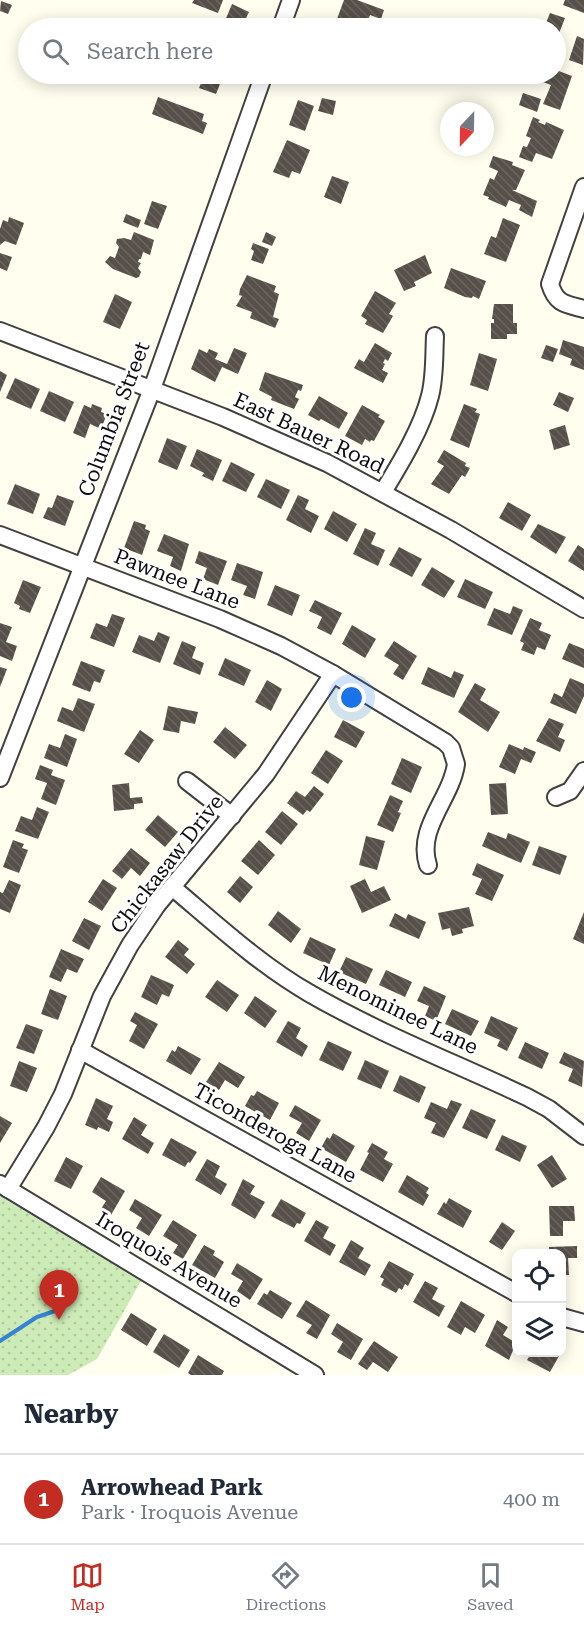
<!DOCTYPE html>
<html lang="en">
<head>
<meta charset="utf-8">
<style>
	:root { --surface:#fff; --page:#f2f2f3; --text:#1f2937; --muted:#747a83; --line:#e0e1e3; --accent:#c22c22 }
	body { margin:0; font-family:"Roboto Serif",serif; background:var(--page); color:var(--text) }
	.controls { position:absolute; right:18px; bottom:18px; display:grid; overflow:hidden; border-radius:12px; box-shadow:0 3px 15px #0003 }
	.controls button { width:54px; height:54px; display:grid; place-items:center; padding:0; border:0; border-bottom:2px solid var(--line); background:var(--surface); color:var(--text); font:30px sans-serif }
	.compass { position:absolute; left:440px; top:102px; width:54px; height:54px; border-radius:50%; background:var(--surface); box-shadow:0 3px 15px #0003; rotate:202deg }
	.you { position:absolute; left:352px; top:698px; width:21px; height:21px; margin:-15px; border:4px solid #fff; border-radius:50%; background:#1a73e8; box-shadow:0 0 0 9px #1a73e833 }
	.badge { display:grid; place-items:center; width:39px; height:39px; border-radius:50%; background:var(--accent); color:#fff; font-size:20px; font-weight:700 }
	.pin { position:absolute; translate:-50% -50px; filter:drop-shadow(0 2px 3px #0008) }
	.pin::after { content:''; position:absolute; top:32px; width:21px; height:18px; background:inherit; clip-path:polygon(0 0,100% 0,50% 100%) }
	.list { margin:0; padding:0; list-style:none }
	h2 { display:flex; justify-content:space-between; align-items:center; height:78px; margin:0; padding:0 24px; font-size:26px }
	h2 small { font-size:20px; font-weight:400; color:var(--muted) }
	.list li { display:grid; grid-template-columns:39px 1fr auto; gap:18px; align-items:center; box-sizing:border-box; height:90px; padding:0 24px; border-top:2px solid var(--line) }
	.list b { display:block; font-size:22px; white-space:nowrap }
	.list p { margin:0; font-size:20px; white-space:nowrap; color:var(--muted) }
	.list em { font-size:20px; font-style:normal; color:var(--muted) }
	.icon { flex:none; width:33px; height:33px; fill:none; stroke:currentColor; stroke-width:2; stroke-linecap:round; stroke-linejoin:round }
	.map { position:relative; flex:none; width:584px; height:1375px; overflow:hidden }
	.search { position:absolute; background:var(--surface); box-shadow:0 3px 15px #0003; left:18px; right:18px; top:18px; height:66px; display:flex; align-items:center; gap:15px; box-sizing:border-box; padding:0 21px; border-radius:33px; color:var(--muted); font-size:22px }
	.sheet { height:168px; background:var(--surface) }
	nav { display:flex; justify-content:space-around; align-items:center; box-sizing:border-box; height:84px; border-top:2px solid var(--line); background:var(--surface); font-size:16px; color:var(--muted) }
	nav a { display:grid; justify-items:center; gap:3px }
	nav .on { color:var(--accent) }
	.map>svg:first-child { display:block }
</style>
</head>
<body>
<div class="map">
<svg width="584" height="1375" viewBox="0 0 584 1375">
	<defs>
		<pattern id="grass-dots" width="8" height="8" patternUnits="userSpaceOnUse" patternTransform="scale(1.5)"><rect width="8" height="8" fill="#ccebb7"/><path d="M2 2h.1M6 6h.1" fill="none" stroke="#aec89c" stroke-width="1.8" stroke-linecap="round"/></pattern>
		<pattern id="building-back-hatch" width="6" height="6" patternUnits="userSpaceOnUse" patternTransform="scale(1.5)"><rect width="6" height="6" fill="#57504a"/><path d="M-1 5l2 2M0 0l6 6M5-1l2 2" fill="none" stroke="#6a6560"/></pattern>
	</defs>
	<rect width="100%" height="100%" fill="#fffeef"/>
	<polygon fill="url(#grass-dots)" points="0,1196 141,1281 97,1359 68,1375 0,1375"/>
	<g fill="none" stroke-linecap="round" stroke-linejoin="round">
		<polyline stroke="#3783d1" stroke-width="4" points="0,1341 37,1317 55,1311"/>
	</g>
	<g fill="url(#building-back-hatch)">
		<polygon points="194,0 223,0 218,13 192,3"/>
		<polygon points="344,0 357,0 384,10 381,19 370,15 367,22 378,26 377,28 334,27"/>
		<polygon points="565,0 584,0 584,13 563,5"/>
		<polygon points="1,1 12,5 8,14 0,11"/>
		<polygon points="232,4 249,12 241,28 222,28"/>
		<polygon points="550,13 565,18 558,36 556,34 556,28 544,28"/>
		<polygon points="577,36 584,39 583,65 569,60"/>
		<polygon points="556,70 572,76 560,110 543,104 551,85 538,80 540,74 556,74"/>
		<polygon points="205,74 224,74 216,94 199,88"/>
		<polygon points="300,74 324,74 321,82"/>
		<polygon points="523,93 541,99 537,112 519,105"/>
		<polygon points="158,97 204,114 202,121 207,123 203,134 152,114"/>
		<polygon points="322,98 336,101 333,115 318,111"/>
		<polygon points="298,100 314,106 305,131 289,125"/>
		<polygon points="533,117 540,120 538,122 545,125 546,122 564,130 552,159 536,153 532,162 519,157 523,146 527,147 531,138 526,136"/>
		<polygon points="287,140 310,150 300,174 292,171 289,178 273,172"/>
		<polygon points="493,156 513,162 512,165 525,170 516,190 512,190 537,201 532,217 519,210 521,205 509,200 506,207 488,199 489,197 483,195 490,178 494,180 498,171 489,167"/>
		<polygon points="332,176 349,182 341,204 324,197"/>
		<polygon points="152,201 167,206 158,229 144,224"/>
		<polygon points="126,214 141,220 138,228 123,222"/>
		<polygon points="9,217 24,223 16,245 5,241 0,245 0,229 3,220 8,222"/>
		<polygon points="503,218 520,225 506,262 484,254 491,236 496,238"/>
		<polygon points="134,232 154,240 150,255 143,252 141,259 139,259 138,262 141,263 138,268 141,272 139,277 136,278 113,269 105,262 110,256 115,258 119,247 116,243 117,239 124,238 131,240"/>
		<polygon points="266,232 276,237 272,246 262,242"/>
		<polygon points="253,243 269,249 263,264 251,260 254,251 251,249"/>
		<polygon points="0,253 12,257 7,271 0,268"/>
		<polygon points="425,255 432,273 414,282 416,286 404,291 394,270"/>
		<polygon points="451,268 486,281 479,299 473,296 472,298 465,297 444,288"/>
		<polygon points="247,275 276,286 274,292 279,294 273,317 279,319 275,328 250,318 252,312 236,306 242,296 239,295 240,289"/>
		<polygon points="375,291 396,303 389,314 393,316 383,333 365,324 367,320 361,316"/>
		<polygon points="115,294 132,302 120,329 103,322"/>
		<polygon points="494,304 513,304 513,323 517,323 517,334 507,334 507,339 491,339 491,323 494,323 494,319 492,319"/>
		<polygon points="563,340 584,347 584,370 570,365 572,359 559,354"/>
		<polygon points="375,343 392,353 388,361 385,359 383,363 385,364 382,370 388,373 383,383 354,368 359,359 364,362"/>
		<polygon points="546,345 558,349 553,362 541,358"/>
		<polygon points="234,348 247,353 238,374 222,367 215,382 191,369 199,349 207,353 209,349 218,353 215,359 227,364"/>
		<polygon points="479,353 497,359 488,391 470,385"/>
		<polygon points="0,371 7,375 0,392"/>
		<polygon points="265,372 303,385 301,391 298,390 295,397 299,399 294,409 271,400 272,397 259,390"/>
		<polygon points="15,378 40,389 31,409 6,398"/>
		<polygon points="49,391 74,402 65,422 40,411"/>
		<polygon points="559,392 574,398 568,412 553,405"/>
		<polygon points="319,396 348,413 339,429 321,419 319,421 308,415"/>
		<polygon points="92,404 102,408 101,412 107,414 101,429 90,424 85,438 73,433 84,405 91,408"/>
		<polygon points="464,404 477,409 475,412 480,414 469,448 450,440"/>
		<polygon points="362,405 380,415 378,417 385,421 374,441 371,440 370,442 365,439 362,445 345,436"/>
		<polygon points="565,425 570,445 554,450 549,430"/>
		<polygon points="167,438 187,446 177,470 158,462"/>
		<polygon points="197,449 222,460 213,481 202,476 204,473 190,466"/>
		<polygon points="444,450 466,463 465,466 470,468 465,477 462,475 449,494 431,484 444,466 437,462"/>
		<polygon points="231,462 255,474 246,492 222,481"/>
		<polygon points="266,479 290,490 281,509 257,497"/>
		<polygon points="15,484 40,494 33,514 7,504"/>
		<polygon points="57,495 74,501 65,526 43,518 48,507 52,508"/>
		<polygon points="298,495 309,500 305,509 319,516 311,533 286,520"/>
		<polygon points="508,502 531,515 522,531 499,518"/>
		<polygon points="333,511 357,524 347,542 324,529"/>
		<polygon points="134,521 146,525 145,529 150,531 142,555 124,548"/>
		<polygon points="538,524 566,537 556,554 530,537"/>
		<polygon points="365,528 376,533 371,544 385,550 378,566 353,554"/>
		<polygon points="164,534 189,544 181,571 170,566 173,557 157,551"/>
		<polygon points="578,545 584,549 584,571 568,561"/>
		<polygon points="399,547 422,559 412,577 389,565"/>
		<polygon points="199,551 227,561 218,585 203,579 207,568 195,563"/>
		<polygon points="237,563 263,572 255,599 243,595 247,586 231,580"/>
		<polygon points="432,567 455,581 444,598 421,585"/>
		<polygon points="465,579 493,592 485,609 457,597"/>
		<polygon points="23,580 41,587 30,613 19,609 20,606 14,603"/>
		<polygon points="275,585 300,595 292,616 267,605"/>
		<polygon points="315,600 342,613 331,635 317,628 322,617 309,611"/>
		<polygon points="513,606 523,610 512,635 487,625 494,608 510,614"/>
		<polygon points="112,614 125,618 114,647 90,638 96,623 107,627"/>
		<polygon points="530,618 542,623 539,630 551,635 545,650 537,647 534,655 521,650 524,643 520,641"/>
		<polygon points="0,623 12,627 6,642 17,646 12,661 0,656"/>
		<polygon points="352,625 376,639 365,658 342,644"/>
		<polygon points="158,632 170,637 160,663 132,652 139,635 154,641"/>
		<polygon points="182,641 196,647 192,658 204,663 200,675 173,664"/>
		<polygon points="394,641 417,656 403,680 393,674 399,665 384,656"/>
		<polygon points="569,643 584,649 584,668 562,659"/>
		<polygon points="225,658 251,670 244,686 218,675"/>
		<polygon points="81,661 105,670 100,683 94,681 90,692 72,685"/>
		<polygon points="0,667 7,669 0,687"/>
		<polygon points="428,667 451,678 454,671 464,675 454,698 421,684"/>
		<polygon points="570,678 584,684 584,696 576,714 550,703 554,693 562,697"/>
		<polygon points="267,680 282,689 271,711 255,702"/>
		<polygon points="475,683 486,689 480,700 500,712 488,732 458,712"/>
		<polygon points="78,698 95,704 84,732 57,721 62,707 73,711"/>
		<polygon points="168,706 198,712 195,724 181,721 179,733 163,730"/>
		<polygon points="549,718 564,724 558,737 565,740 560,752 536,741"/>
		<polygon points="343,720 365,732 356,748 334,737"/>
		<polygon points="225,727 247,745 235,759 213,742"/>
		<polygon points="140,730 154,740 139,763 124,754"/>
		<polygon points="65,734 77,739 67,767 44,758 49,744 60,748"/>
		<polygon points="509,744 523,750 524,747 536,752 531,763 521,759 515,774 499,767"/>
		<polygon points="326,750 343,761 328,784 311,773"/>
		<polygon points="402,758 422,767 411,793 391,784"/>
		<polygon points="40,765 53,770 51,775 65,780 56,805 41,799 47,783 35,779"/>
		<polygon points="129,783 130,798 142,797 143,803 134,804 134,809 114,811 112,785"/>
		<polygon points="506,783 508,814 491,815 489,784"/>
		<polygon points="314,786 324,794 310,812 307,810 303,815 287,803 296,791 305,797"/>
		<polygon points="390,795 403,801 398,812 401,813 393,832 377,825"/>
		<polygon points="37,807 49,812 38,839 15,831 21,816 32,820"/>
		<polygon points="282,811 298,824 281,845 265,832"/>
		<polygon points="158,815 178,832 165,847 145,830"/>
		<polygon points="488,832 506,839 508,833 530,842 521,863 482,846"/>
		<polygon points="366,836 385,841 377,870 359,865"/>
		<polygon points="13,840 24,844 22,848 28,850 19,873 3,867"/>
		<polygon points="259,840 275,855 258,875 241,861"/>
		<polygon points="539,846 567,856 560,875 532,865"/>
		<polygon points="131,848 150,863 140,876 131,868 122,879 112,871"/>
		<polygon points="477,863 504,875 492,901 475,894 482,879 472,875"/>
		<polygon points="240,876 253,887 240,903 227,892"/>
		<polygon points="103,879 117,888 102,911 88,902"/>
		<polygon points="365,879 371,892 384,886 391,900 362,913 350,886"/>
		<polygon points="9,880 21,885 10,913 0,909 0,892 3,893"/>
		<polygon points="469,907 474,926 462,929 463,933 452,936 450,928 442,930 438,913"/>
		<polygon points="278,911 301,929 291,943 268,925"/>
		<polygon points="584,912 584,944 573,939"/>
		<polygon points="395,913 406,919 408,914 426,922 419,939 389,926"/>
		<polygon points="84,918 101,926 89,950 72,941"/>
		<polygon points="310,937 336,949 329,965 303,953"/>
		<polygon points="178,940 189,949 184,955 195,964 187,974 165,957"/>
		<polygon points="61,949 84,959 77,973 67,969 61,982 49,977"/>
		<polygon points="346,957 373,969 366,984 339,972"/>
		<polygon points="386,970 412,982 405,997 379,985"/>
		<polygon points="151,975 174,985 169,997 162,994 157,1005 141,997"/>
		<polygon points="217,980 239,995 227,1012 205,997"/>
		<polygon points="424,986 446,996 436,1021 425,1016 429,1006 417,1001"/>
		<polygon points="50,989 67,996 58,1020 41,1014"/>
		<polygon points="255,996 277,1011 265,1028 244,1013"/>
		<polygon points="452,1009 479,1021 471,1036 445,1024"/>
		<polygon points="135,1012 158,1024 144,1049 129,1041 137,1025 130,1021"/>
		<polygon points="491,1016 518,1028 507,1051 497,1046 500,1040 484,1033"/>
		<polygon points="288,1021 301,1028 296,1038 308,1046 302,1057 276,1042"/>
		<polygon points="26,1024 43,1030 34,1054 16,1048"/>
		<polygon points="328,1041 352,1052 343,1071 319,1060"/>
		<polygon points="525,1042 549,1053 542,1069 518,1058"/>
		<polygon points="178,1046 201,1059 191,1075 166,1061 172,1050 175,1052"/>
		<polygon points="564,1052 584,1061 582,1087 568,1081 573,1069 559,1063"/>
		<polygon points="365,1060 389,1071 381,1089 357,1079"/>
		<polygon points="19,1061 37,1068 27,1092 10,1086"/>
		<polygon points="219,1062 245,1077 238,1088 225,1080 219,1090 206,1082"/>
		<polygon points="400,1075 426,1087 419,1103 393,1091"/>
		<polygon points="257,1091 279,1103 270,1120 245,1106 251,1095 254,1096"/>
		<polygon points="96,1098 113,1106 107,1119 113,1122 109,1132 98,1127 97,1130 85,1125"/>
		<polygon points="451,1100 462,1104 444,1138 431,1133 436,1123 424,1118 431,1102 447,1109"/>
		<polygon points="295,1105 321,1120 309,1141 296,1133 302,1123 289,1116"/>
		<polygon points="471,1109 496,1120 487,1139 462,1128"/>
		<polygon points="0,1116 12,1123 0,1143"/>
		<polygon points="134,1117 147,1125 141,1135 154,1143 148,1154 122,1139"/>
		<polygon points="333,1133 355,1146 346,1162 321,1148 327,1137 330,1139"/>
		<polygon points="502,1135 527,1146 520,1162 495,1150"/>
		<polygon points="171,1138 197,1152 190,1163 188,1162 185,1167 162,1155"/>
		<polygon points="372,1143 388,1152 384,1159 393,1164 383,1182 360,1170 369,1153 367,1152"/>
		<polygon points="552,1155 567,1179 552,1188 537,1165"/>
		<polygon points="66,1157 83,1166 71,1189 54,1181"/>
		<polygon points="207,1159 220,1166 215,1177 227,1184 221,1195 195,1180"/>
		<polygon points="407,1175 429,1188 426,1193 429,1195 423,1206 398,1192"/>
		<polygon points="101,1177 125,1191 111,1215 101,1209 106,1201 92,1192"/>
		<polygon points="243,1179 255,1186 250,1194 265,1202 255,1219 231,1205"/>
		<polygon points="449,1198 472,1211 463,1228 437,1214 444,1202 446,1204"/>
		<polygon points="135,1199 162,1215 149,1236 136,1228 142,1218 129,1210"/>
		<polygon points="281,1199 306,1213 300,1224 297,1223 294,1228 271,1216"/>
		<polygon points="549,1206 574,1206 575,1221 563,1221 563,1236 550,1236"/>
		<polygon points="173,1220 197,1235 183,1259 173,1253 178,1245 163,1236"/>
		<polygon points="316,1220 329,1227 323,1238 336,1245 330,1256 304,1241"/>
		<polygon points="502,1222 515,1231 502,1250 489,1242"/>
		<polygon points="351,1240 364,1248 358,1258 371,1265 365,1276 339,1262"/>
		<polygon points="204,1245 215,1251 213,1255 224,1262 215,1278 192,1265"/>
		<polygon points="577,1246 577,1258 568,1258 569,1275 562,1275 562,1254 549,1254 549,1247"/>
		<polygon points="389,1261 414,1274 408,1286 405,1284 402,1290 399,1288 396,1293 381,1285 384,1279 380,1277"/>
		<polygon points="237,1263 263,1279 250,1300 237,1291 243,1281 231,1274"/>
		<polygon points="425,1281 438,1288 432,1299 445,1306 439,1317 413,1302"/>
		<polygon points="270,1290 292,1303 282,1319 257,1304 264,1293 267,1295"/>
		<polygon points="306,1300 330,1315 317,1339 306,1333 312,1325 296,1316"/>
		<polygon points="461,1301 485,1315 475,1333 465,1327 461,1335 447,1327"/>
		<polygon points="131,1313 157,1329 147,1346 121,1330"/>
		<polygon points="497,1320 508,1327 503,1335 516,1343 509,1360 485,1346"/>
		<polygon points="337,1323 363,1339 351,1360 337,1352 343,1342 331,1334"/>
		<polygon points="164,1334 190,1350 179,1368 153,1352"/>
		<polygon points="374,1341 398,1357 388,1372 373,1362 367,1370 358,1364"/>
		<polygon points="526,1352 553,1352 559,1356 550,1372 527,1360 530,1355"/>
		<polygon points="198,1355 224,1371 222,1375 191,1375 188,1373"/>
	</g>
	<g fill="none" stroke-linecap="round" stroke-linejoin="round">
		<g stroke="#414141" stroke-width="20">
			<g id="minor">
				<polyline points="281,28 291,0"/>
				<path d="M584,187l-34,97c6,20 15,20 34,25"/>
				<polyline points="0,331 223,417 327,463 451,530 584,609"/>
				<path d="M383,492c17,-28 39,-64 47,-96 5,-19 4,-40 5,-60"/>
				<path d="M0,535l220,84 61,27 52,28 112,68 6,6 5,16c-5,35 -40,64 -28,101"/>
				<polyline points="0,778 152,389 264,74"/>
				<polyline points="187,781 232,816"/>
				<polyline points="556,797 570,791 584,771"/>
				<path d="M172,887c44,37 87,77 137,106 69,40 146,70 218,104l22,12 35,27"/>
				<polyline points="80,1050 516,1293"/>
				<polyline points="0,1184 315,1375"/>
				<polyline points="8,1189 46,1127 63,1094 102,996 130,945 157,905 266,774 333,674"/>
				<polyline points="562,1317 584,1323"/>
			</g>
		</g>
		<use href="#minor" stroke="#fff" stroke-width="16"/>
	</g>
	<g text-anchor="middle" stroke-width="6" stroke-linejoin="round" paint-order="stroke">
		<g font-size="21" fill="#0e0e0e" stroke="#fff">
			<text transform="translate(114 419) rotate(-69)" y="7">Columbia Street</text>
			<text transform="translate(309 433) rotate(25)" y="7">East Bauer Road</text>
			<text transform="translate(177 579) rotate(21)" y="7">Pawnee Lane</text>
			<text transform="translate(167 864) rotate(-52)" y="7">Chickasaw Drive</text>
			<text transform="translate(398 1010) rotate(26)" y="7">Menominee Lane</text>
			<text transform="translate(275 1133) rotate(29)" y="7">Ticonderoga Lane</text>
			<text transform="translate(169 1260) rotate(31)" y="7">Iroquois Avenue</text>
		</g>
	</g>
</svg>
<div class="controls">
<button><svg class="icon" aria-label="locate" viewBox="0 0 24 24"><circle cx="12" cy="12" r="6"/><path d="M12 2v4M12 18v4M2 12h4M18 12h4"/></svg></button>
<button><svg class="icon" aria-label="layers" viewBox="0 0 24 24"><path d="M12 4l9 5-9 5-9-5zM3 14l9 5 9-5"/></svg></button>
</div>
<svg class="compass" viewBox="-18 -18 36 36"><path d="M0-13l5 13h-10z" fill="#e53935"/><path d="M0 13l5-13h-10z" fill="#747a83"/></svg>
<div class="you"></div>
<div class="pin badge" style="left:59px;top:1320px">1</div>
<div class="search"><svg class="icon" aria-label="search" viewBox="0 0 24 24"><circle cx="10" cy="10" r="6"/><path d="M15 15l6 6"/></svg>Search here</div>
</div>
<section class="sheet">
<h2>Nearby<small></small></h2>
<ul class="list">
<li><span class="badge">1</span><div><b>Arrowhead Park</b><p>Park · Iroquois Avenue</p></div><em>400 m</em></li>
</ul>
</section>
<nav>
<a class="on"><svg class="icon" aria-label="map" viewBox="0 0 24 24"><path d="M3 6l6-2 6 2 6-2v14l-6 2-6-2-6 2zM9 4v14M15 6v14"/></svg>Map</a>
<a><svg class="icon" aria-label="directions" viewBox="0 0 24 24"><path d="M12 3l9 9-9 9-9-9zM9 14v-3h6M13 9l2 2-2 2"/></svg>Directions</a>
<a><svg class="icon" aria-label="saved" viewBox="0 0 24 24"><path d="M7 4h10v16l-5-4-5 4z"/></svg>Saved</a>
</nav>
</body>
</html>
